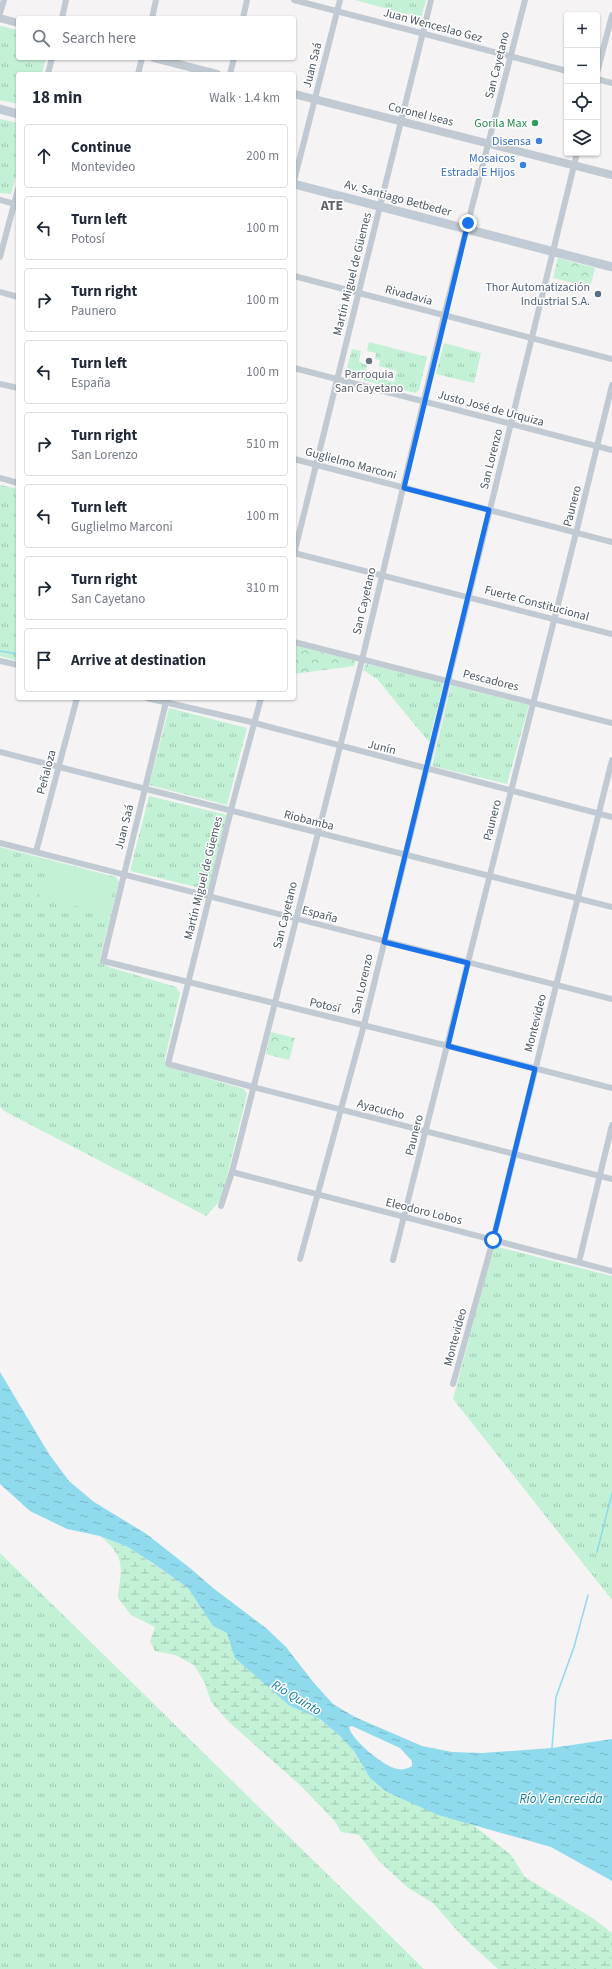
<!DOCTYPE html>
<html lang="en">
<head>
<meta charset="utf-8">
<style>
	:root { --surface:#fff; --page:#f2f2f3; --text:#1f2937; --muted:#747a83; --line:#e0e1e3 }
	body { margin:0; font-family:"Source Sans 3",sans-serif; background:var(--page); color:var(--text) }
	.controls { position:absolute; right:12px; top:12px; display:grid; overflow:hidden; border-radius:4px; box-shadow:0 1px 3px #0004 }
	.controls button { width:36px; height:36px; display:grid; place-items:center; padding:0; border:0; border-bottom:1px solid var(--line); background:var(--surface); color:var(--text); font:20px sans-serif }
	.stop { position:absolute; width:12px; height:12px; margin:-9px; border:3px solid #1a73e8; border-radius:50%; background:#fff }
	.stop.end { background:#1a73e8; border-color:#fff; box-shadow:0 1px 4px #0008 }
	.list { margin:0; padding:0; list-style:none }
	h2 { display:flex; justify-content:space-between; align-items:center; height:52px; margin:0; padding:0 16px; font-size:17px }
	h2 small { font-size:13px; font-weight:400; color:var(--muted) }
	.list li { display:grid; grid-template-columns:26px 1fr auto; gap:12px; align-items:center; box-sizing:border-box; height:64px; margin:0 8px 8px; padding:0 8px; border:1px solid var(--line); border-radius:4px }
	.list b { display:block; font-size:15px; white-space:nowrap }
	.list p { margin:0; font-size:13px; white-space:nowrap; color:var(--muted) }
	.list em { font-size:13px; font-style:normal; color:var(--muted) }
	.icon { flex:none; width:22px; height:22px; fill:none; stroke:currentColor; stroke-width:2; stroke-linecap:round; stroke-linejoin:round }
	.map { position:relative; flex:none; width:612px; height:1969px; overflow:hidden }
	.search { position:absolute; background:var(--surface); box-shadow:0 1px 3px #0004; left:16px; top:16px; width:280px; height:44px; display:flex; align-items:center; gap:10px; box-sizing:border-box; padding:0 14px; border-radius:4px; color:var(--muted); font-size:15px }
	.panel { position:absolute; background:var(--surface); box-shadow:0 1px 3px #0004; left:16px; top:72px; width:280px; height:628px; border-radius:4px }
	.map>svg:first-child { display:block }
</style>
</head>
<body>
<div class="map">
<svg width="612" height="1969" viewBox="0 0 612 1969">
	<defs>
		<pattern id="grass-tufts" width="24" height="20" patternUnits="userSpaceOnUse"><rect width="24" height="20" fill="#c3f1d5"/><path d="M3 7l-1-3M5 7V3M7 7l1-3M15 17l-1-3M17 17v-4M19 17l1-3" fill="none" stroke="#a0c6b0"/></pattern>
		<pattern id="wetland-marsh" width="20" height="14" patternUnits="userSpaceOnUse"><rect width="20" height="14" fill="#c3f1d5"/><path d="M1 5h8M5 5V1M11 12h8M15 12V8" fill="none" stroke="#a0c6b0"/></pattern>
		<pattern id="park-crowns" width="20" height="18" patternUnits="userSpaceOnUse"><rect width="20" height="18" fill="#c3f1d5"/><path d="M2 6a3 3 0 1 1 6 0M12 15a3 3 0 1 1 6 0" fill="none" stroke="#a0c6b0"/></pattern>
		<pattern id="water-ripples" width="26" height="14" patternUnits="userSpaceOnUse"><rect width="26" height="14" fill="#90daee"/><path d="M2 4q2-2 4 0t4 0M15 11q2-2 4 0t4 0" fill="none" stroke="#78b4c4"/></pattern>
	</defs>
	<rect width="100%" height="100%" fill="#f5f3f3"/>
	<g fill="url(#grass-tufts)">
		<polygon points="355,0 426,0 421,18"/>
		<polygon points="0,26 18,30 18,58 46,58 42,74 18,74 18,104 0,100"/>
		<polygon points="0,119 18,123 18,168 11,194 0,193"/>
		<polygon points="369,342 427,357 419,390 415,393 347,376 346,372 352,349 361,351 359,362 367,365 365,375 394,382 397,371 379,366 380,360 375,359 376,353 367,351"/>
		<polygon points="444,343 481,353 474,383 436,374"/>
		<polygon points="0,485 18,489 18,661 0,656"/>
		<polygon points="366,664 444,682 429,742 377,679 363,670"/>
		<polygon points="451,685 529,705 507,784 432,766"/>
		<polygon points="169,708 247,728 227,805 149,785"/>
		<polygon points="149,796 227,815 209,890 130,871"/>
		<polygon points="0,847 116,877 119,882 100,958 102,963 109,967 176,987 180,993 165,1058 165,1066 244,1089 247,1094 223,1193 220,1201 206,1216 6,1112 0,1107"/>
		<polygon points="498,1247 612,1276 612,1600 453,1399 493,1249"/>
		<polygon points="0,1553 424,1969 0,1969"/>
	</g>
	<path fill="url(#wetland-marsh)" d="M100,1536l28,11 60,41 25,38 14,7 22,36 41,37 30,13 20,17 14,15 16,27 68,37 33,8 40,32 14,22 69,42 18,14v36h-114l-35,-32 -31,-35 -24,-14 -29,-27 -20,-26 -18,-3 -7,-12 -32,-33 -73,-65 -18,-20 -6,-19 -11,-18 -19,-10 -20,-4 -5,-10 5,-14 -24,-12 -13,-17c3,-31 9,-40 -18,-62z"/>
	<g fill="url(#park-crowns)">
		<polygon points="558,258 595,268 590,287 553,278"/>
		<polygon points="294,645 356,661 354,666 294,674"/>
		<polygon points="271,1032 295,1038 289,1060 266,1054"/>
	</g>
	<polygon fill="#c3f1d5" points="48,862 116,879 108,914 39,897"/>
	<path fill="url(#water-ripples)" fill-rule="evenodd" d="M0,1372l49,82 20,27 25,21 51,31 45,35 23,20 53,40 20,19 28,36 19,21 22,13 67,29 30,6 30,1 70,-5 60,-9v142l-61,-34 -113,-32 -51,-23 -17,-14 -16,-27 -14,-15 -20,-17 -30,-13 -55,-48 -8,-25 -14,-7 -25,-38 -34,-24 -26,-17 -28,-11 -33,-7 -37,-18 -30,-27zM352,1726l48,22 12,13v5c-5,3 -10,4 -15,3 -12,-2 -46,-29 -48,-42z"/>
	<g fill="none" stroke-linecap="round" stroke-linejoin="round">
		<g stroke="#90daee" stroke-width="1.5">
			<polyline points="0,651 18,654"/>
			<polyline points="597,1552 612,1493"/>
			<polyline points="552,1748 556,1697 574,1647 588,1595"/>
		</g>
		<g stroke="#c1cad2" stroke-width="6">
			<polyline points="294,0 567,71"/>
			<polyline points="0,13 4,0"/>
			<polyline points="62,18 66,0"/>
			<polyline points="152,18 156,0"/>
			<polyline points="243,18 247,0"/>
			<polyline points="597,73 612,15"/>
			<polyline points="48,74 52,58"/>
			<polyline points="138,74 142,58"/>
			<polyline points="230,74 234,58"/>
			<polyline points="597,79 612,83"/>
			<polyline points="294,181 340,0"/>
			<polyline points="0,200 18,205"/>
			<polyline points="0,257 18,189"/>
			<polyline points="294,276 612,359"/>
			<polyline points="0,292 18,297"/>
			<polyline points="294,368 612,450"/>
			<polyline points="0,384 18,388"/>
			<polyline points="294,459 612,542"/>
			<polyline points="0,478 18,483"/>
			<polyline points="294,553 612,634"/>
			<polyline points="294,554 431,0"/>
			<polyline points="294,642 612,723"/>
			<polyline points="0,661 18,665"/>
			<polyline points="147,698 247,721 612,817"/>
			<polyline points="167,698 103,961 448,1046 612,1088"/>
			<polyline points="261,698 233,802 168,1064 253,1087 612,1179"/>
			<polyline points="0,752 612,907"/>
			<polyline points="0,843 612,999"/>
			<polyline points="36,852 77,698"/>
			<polyline points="232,1172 612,1271"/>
			<polyline points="221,1206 232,1172 362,660 444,316 525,0"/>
			<polyline points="300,1259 364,1025 577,153"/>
			<polyline points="393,1260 576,533 612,385"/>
			<polyline points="579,1262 612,1125"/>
			<polyline points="453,1384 493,1240 612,760"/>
		</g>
		<g stroke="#c1cad2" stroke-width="8">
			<polyline points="0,18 18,23"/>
			<polyline points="154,58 217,74"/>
			<polyline points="294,94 612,175"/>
		</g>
		<g stroke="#c1cbd6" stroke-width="9">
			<polyline points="0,109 18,114"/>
			<polyline points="294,184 612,267"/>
		</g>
	</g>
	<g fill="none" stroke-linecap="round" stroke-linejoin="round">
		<polyline stroke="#1a73e8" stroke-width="5" points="468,223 404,488 489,510 384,942 468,963 448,1046 535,1069 493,1240"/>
	</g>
	<circle fill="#2e9e5b" stroke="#fff" stroke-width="1.5" cx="535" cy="123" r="4"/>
	<g fill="#3f7fe0" stroke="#fff" stroke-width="1.5">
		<circle cx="539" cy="141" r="4"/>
		<circle cx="523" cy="165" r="4"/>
	</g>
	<circle fill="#5c6f8a" stroke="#fff" stroke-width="1.5" cx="598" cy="294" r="4"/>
	<circle fill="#6b7280" stroke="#fff" stroke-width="1.5" cx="369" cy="361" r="4"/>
	<g text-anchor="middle" stroke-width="3" stroke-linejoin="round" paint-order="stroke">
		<g font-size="12" fill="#4a5661" stroke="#fff">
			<text transform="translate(433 25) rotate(15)" y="4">Juan Wenceslao Gez</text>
			<text transform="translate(312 65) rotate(-76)" y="4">Juan Saá</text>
			<text transform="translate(497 65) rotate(-76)" y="4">San Cayetano</text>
			<text transform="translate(421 114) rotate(14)" y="4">Coronel Iseas</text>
			<text transform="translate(398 198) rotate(15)" y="4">Av. Santiago Betbeder</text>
			<text transform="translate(352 274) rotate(-76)" y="4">Martín Miguel de Güemes</text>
			<text transform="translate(409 295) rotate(15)" y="4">Rivadavia</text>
			<text transform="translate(491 408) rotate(15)" y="4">Justo José de Urquiza</text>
			<text transform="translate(491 459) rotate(-76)" y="4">San Lorenzo</text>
			<text transform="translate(351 463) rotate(15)" y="4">Guglielmo Marconi</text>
			<text transform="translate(572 506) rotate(-76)" y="4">Paunero</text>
			<text transform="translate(364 601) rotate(-77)" y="4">San Cayetano</text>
			<text transform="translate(537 603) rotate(15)" y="4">Fuerte Constitucional</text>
			<text transform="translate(491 680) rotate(14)" y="4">Pescadores</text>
			<text transform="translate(382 747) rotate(14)" y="4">Junín</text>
			<text transform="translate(46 772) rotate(-75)" y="4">Peñaloza</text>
			<text transform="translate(309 820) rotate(14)" y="4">Riobamba</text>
			<text transform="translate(492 820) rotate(-76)" y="4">Paunero</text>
			<text transform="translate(124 827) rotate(-76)" y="4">Juan Saá</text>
			<text transform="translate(203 878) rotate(-76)" y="4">Martín Miguel de Güemes</text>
			<text transform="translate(320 914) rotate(15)" y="4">España</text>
			<text transform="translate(285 915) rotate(-76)" y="4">San Cayetano</text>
			<text transform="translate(362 984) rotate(-77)" y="4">San Lorenzo</text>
			<text transform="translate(325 1005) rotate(13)" y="4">Potosí</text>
			<text transform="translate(535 1023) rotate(-76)" y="4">Montevideo</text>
			<text transform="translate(381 1109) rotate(15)" y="4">Ayacucho</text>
			<text transform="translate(414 1135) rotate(-76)" y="4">Paunero</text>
			<text transform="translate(424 1211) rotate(14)" y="4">Eleodoro Lobos</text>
			<text transform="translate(455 1337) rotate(-75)" y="4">Montevideo</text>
		</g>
		<g font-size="12" fill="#27864d" stroke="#fff" text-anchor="end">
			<text x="527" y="127">Gorila Max</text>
		</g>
		<g font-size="12" fill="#366cbe" stroke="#fff" text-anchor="end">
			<text x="531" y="145">Disensa</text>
			<text x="515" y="162">Mosaicos<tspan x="515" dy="14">Estrada E Hijos</tspan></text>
		</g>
		<g font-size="12" fill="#4e5e75" stroke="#fff" text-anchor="end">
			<text x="590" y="291">Thor Automatización<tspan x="590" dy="14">Industrial S.A.</tspan></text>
		</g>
		<g font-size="12" fill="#5b616d" stroke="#fff">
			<text x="369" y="378">Parroquia<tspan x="369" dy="14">San Cayetano</tspan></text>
		</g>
		<g font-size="13" font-style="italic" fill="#0c7c9b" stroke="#fff">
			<text transform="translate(297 1697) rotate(31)" y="5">Río Quinto</text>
			<text x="561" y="1803">Río V en crecida</text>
		</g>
		<g font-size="14" font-weight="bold" fill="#5f6368" stroke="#fff">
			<text x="332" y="210">ATE</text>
		</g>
	</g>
</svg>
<div class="controls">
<button>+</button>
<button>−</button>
<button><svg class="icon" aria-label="locate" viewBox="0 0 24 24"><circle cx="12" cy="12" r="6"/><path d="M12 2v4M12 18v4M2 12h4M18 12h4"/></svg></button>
<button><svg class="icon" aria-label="layers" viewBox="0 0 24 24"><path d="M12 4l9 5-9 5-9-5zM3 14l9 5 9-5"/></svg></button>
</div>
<div class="stop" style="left:493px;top:1240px"></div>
<div class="stop end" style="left:468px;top:223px"></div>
<div class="search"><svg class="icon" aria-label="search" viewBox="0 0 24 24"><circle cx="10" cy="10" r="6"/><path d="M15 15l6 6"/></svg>Search here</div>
<section class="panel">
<h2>18 min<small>Walk · 1.4 km</small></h2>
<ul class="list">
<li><svg class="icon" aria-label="ahead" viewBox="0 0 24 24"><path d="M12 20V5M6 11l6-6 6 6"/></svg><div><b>Continue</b><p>Montevideo</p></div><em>200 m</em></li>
<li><svg class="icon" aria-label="left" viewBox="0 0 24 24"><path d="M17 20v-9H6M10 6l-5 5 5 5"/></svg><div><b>Turn left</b><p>Potosí</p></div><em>100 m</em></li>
<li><svg class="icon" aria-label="right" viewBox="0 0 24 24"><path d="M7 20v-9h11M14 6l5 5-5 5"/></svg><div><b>Turn right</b><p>Paunero</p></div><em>100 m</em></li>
<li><svg class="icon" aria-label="left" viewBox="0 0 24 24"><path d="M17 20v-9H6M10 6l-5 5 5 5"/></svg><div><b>Turn left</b><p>España</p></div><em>100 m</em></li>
<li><svg class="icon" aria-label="right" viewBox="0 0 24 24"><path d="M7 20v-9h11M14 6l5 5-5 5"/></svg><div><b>Turn right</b><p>San Lorenzo</p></div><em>510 m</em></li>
<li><svg class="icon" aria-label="left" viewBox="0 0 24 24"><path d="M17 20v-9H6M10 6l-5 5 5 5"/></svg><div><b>Turn left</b><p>Guglielmo Marconi</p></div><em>100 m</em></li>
<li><svg class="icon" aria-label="right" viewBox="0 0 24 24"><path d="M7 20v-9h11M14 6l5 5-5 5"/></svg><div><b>Turn right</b><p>San Cayetano</p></div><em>310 m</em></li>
<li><svg class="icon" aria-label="arrive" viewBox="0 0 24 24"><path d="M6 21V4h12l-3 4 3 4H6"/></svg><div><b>Arrive at destination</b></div></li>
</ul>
</section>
</div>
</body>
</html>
